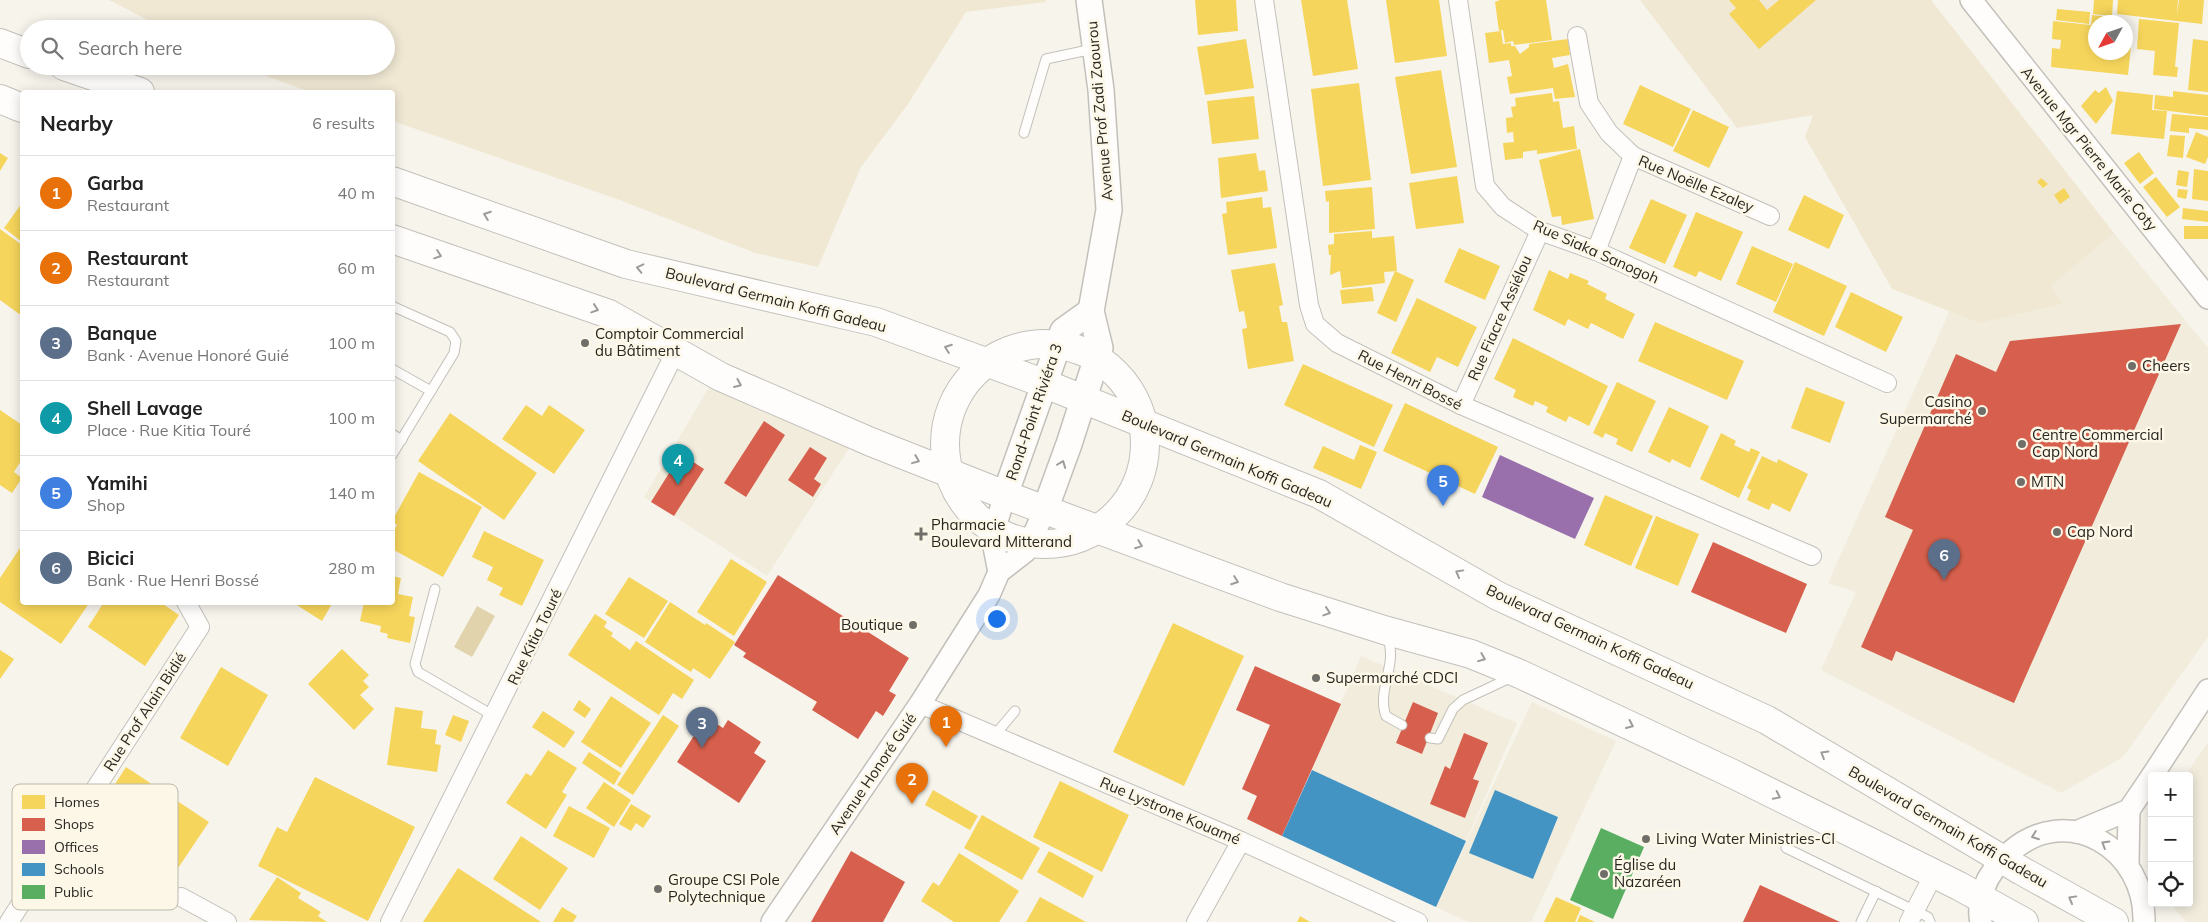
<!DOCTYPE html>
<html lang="en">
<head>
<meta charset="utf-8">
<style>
	:root { --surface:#fff; --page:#f2f2f2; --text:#222; --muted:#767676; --line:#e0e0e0; --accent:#111827 }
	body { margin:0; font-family:Mulish,sans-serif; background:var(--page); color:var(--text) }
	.controls { position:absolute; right:15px; bottom:15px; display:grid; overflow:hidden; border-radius:5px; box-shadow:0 2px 12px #0003 }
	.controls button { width:45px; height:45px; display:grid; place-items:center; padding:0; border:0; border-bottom:1px solid var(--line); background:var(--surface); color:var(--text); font:25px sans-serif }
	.compass { position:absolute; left:2088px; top:15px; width:45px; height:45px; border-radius:50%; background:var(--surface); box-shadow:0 2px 12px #0003; rotate:230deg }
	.you { position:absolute; left:996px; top:618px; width:18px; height:18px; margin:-12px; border:4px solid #fff; border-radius:50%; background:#1a73e8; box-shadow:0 0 0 8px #1a73e833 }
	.badge { display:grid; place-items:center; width:32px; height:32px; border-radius:50%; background:var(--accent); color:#fff; font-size:16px; font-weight:700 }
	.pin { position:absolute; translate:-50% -41px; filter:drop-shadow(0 1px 2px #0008) }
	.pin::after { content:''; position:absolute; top:26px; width:18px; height:15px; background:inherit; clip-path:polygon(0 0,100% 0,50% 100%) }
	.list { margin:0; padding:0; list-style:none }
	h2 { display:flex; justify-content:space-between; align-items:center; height:65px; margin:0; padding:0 20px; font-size:21px }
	h2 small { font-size:16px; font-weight:400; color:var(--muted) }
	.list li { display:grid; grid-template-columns:32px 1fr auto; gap:15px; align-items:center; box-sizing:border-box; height:75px; padding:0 20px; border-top:1px solid var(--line) }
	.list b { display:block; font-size:19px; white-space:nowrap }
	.list p { margin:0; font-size:16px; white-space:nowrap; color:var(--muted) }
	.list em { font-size:16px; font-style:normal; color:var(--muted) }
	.icon { flex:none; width:28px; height:28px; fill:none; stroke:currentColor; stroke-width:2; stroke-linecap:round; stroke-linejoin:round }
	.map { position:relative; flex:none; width:2208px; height:922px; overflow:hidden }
	.search { position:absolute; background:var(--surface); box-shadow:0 2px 12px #0003; left:20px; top:20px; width:375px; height:55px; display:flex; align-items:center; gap:12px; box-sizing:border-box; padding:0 18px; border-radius:28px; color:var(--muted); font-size:19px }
	.panel { position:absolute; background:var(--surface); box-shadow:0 2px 12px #0003; left:20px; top:90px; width:375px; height:515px; border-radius:5px }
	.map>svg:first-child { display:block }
</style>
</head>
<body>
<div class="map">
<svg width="2208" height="922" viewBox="0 0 2208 922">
	<rect width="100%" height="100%" fill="#f7f4ec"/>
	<g fill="#f1ecdc">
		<polygon points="2114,233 2208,348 2208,637 2123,757 2061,793 1821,670 1856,592 1828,583 1950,310 1980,323 2063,304 2051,286"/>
		<polygon points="712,382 853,442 767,576 644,497"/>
		<polygon points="1361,656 1517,723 1466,841 1312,770"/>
		<polygon points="1532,702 1616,741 1531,922 1468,922 1436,907"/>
		<polygon points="2208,742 2208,922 2186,922 2170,903 2189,903 2189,776 2185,776"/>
		<polygon points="2152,824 2152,875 2148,849"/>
	</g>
	<g fill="#f0e8d3">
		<polygon points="109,0 1046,0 1046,2 966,12 908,104 861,167 818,267 755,253 617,199 393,121 392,92 310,92 239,66 386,66 386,29 165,29"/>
		<polygon points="1640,0 1931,0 2114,233 2051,286 2063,304 1980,323 1892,289 1805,137 1813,115 1737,128"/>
	</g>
	<polygon fill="#e1d4ad" points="477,606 495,616 472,657 454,647"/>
	<g fill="#f6d55c">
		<polygon points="1195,0 1236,0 1238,31 1198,35"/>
		<polygon points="1301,0 1347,0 1358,69 1313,76"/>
		<polygon points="1386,0 1439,0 1447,56 1395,63"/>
		<polygon points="1500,0 1546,0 1552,40 1514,45 1513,41 1505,43 1503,30 1499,31 1495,2"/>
		<polygon points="1729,0 1759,0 1767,10 1779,0 1816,0 1759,49 1729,14 1736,8"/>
		<polygon points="2094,0 2113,0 2112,16 2093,14"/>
		<polygon points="2118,0 2178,0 2177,16 2179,0 2204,0 2202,24 2117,14"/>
		<polygon points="2057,9 2090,12 2089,24 2056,20"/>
		<polygon points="2092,15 2119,18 2119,22 2096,22 2096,52 2126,52 2126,37 2132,37 2128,75 2051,67 2052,48 2060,49 2061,40 2052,39 2053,21 2091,25"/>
		<polygon points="2139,19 2179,23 2175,67 2178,67 2177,77 2153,75 2155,51 2137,49"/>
		<polygon points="1501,31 1503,44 1511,43 1511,46 1515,46 1520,54 1529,47 1529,44 1568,39 1570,55 1552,58 1554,68 1568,64 1575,97 1555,99 1553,88 1510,94 1507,77 1512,76 1509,60 1489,63 1485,33"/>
		<polygon points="1246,39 1254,88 1205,95 1197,47"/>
		<polygon points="2193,39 2208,41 2208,92 2188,90"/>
		<polygon points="1441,70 1457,167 1411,174 1395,77"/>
		<polygon points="1359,83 1371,180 1323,186 1311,89"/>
		<polygon points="1640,85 1691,109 1673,147 1623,124"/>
		<polygon points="2106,87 2113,101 2096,124 2081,106 2095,90 2099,93"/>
		<polygon points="2117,91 2153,95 2152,110 2167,111 2164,139 2111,134"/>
		<polygon points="2173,91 2208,95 2208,116 2154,109 2155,95 2173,97"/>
		<polygon points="1552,93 1553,102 1559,101 1563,128 1574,126 1577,149 1537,154 1537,150 1523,152 1523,158 1505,160 1503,143 1514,142 1513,132 1507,133 1506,118 1513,117 1511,107 1516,106 1515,98"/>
		<polygon points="1254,96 1259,139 1212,144 1207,101"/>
		<polygon points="1693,110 1729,127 1709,168 1673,151"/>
		<polygon points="2172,114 2208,117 2208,130 2189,128 2189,133 2170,131"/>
		<polygon points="2196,132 2208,137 2208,157 2205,164 2186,157"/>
		<polygon points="2170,135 2185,136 2183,158 2167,156"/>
		<polygon points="1580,149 1594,219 1562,225 1561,216 1552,217 1539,160"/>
		<polygon points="2139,152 2154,173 2140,184 2124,163"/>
		<polygon points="0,153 8,158 0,171"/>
		<polygon points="1256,153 1259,171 1265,170 1268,191 1221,198 1218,158"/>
		<polygon points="2194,169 2208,171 2208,201 2192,199"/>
		<polygon points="2178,170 2189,172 2187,187 2176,185"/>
		<polygon points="1457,176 1464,223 1416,229 1409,183"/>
		<polygon points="2156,177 2180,207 2167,217 2143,187"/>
		<polygon points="2041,178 2048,184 2043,188 2037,182"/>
		<polygon points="1372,187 1375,229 1329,233 1329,201 1326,202 1325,191"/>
		<polygon points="2064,188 2070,197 2060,204 2054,195"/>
		<polygon points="2178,189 2188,190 2186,199 2177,197"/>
		<polygon points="1804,195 1844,215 1829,249 1788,230"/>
		<polygon points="1262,197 1263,208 1271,207 1277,248 1228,255 1222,214 1227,213 1226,202"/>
		<polygon points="1651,199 1687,215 1665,264 1629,248"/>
		<polygon points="22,203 22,242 4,228"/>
		<polygon points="2183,208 2208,211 2208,222 2182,219"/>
		<polygon points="1696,212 1743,232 1721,281 1699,271 1696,277 1673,267"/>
		<rect x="2184" y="226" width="24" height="13"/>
		<polygon points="0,229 22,245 22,316 0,300"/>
		<polygon points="1372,231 1372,238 1394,236 1397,271 1384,272 1385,283 1342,288 1340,271 1330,275 1331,255 1329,255 1328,245 1334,244 1334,234"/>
		<polygon points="1752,246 1793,264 1776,302 1736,284"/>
		<polygon points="1459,248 1500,266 1485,300 1444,282"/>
		<polygon points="1795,262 1847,286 1824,336 1773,312"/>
		<polygon points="1275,263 1283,305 1279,306 1282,322 1287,322 1294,361 1248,369 1242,329 1247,328 1244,311 1239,312 1231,270"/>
		<polygon points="1549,270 1568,279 1570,273 1589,281 1587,284 1607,294 1605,299 1635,314 1623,339 1591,323 1588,329 1568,319 1565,326 1533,310"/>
		<polygon points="1395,271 1414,280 1396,322 1377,313"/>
		<polygon points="1372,287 1374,301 1342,304 1340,290"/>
		<polygon points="1851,292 1903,317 1886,352 1835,327"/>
		<polygon points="1417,298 1477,327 1458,367 1437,357 1430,372 1391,353"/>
		<polygon points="1655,322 1744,361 1727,400 1638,361"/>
		<polygon points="1513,338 1608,386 1589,426 1569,416 1566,422 1546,412 1548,407 1535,401 1533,406 1513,397 1516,390 1494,379"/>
		<polygon points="1303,364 1393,405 1374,447 1284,405"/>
		<polygon points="1617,382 1656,401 1632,452 1616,444 1618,439 1605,433 1603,438 1593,433"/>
		<polygon points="1806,387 1845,402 1830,443 1791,428"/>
		<polygon points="1405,403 1498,447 1475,494 1383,451"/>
		<polygon points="526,405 542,416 549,405 585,430 554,474 502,439"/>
		<polygon points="1669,407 1709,426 1690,468 1672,459 1670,463 1648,452"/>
		<polygon points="0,410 22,425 22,459 14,472 22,478 12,493 0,485"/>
		<polygon points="450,413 537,473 504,520 418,461"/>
		<polygon points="1721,433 1736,441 1734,445 1749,452 1751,448 1760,452 1739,498 1700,479"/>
		<polygon points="1360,445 1377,452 1361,489 1313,468 1323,446 1354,460"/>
		<polygon points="1762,456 1777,463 1778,459 1808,474 1790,512 1772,503 1769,510 1747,500 1751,490 1747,488"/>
		<polygon points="419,472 482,507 443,577 392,549 392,533 397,525 392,521"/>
		<polygon points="1605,495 1653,516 1631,566 1584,545"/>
		<polygon points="1656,516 1699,534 1678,586 1635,568"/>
		<polygon points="484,531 544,560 522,606 499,595 503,588 487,580 493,567 472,557"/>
		<polygon points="22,545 22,602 90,602 61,644 0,602 0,578"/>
		<polygon points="731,559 767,582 734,636 697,612"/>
		<polygon points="392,576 401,578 398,594 413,597 409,616 415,617 410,643 387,638 388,634 380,632 381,626 360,621 364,602 392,602"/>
		<polygon points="629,577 668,601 644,638 605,614"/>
		<polygon points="104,602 160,602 179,615 145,666 88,627"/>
		<polygon points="292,602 333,602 322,621"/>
		<polygon points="670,602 705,625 706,623 735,642 710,679 693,668 691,672 645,642"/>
		<polygon points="595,614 607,622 604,627 613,633 611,636 630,650 636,641 694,680 682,699 673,693 659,715 568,655"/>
		<polygon points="1173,623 1244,656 1184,786 1113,752"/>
		<polygon points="342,649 369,675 363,681 369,687 360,695 374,709 354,730 308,684"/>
		<polygon points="0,650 14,659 0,679"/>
		<polygon points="221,667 268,695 228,766 180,738"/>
		<polygon points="611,696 651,723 621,768 581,742"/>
		<polygon points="579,700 591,709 585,718 573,710"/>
		<polygon points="395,707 423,711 421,728 437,730 435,744 441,745 437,772 387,765"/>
		<polygon points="543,711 575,732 564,748 532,727"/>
		<polygon points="453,715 469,721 461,742 445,735"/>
		<polygon points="663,715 679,726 633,795 617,785"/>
		<polygon points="548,750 577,768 562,792 567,795 546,829 506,803 526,773 531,776"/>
		<polygon points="589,752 621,773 614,785 582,763"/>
		<polygon points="126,767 209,822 170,880 88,826"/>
		<polygon points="315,777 415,827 368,921 258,866 277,827 287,832"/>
		<polygon points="1060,781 1129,815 1102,872 1033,837"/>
		<polygon points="604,782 631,800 614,827 586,808"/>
		<polygon points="933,790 978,816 970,830 925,805"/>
		<polygon points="631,804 651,816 643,828 636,823 631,831 619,824"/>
		<polygon points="569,806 610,828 594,858 553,836"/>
		<polygon points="982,815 1040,848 1022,880 964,848"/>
		<polygon points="521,836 568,868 540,910 493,879"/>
		<polygon points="1049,851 1094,876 1083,898 1037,872"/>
		<polygon points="959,853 1019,891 999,922 954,922 921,901 933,882 939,886"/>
		<polygon points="458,868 541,922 423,922"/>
		<polygon points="277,877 301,893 298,898 321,912 318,916 327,922 249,920"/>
		<polygon points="1040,897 1086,922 1026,922"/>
		<polygon points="1556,897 1581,908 1575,922 1544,922"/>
		<polygon points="562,907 577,916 573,922 553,922"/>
		<polygon points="1580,915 1595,922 1577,922"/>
		<polygon points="1300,916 1310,922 1297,922"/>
	</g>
	<g fill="#d6604d">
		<polygon points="2181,324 2014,703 1896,651 1892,661 1861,647 1913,530 1885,517 1956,354 1996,372 2010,341"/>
		<polygon points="764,421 785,435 746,497 724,483"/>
		<polygon points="810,447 827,458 814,479 821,484 813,497 788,480"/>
		<polygon points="681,454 704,469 674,516 651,502"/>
		<polygon points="1713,542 1807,584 1786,633 1691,592"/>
		<polygon points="778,575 909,658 889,691 896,695 883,716 876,711 858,739 812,710 817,702 743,657 746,653 734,645"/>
		<polygon points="1255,666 1341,704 1282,836 1247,819 1257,796 1242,789 1270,725 1236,710"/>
		<polygon points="1413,702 1438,713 1422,754 1396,743"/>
		<polygon points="706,717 723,728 728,720 761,742 754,753 766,761 739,803 677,762"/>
		<polygon points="1464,733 1488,743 1473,779 1479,781 1465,818 1430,804 1445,766 1450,769"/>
		<polygon points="851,851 905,882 883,922 811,922"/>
		<polygon points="1760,885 1840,922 1743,922"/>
	</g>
	<polygon fill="#9970ab" points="1500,455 1594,498 1575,539 1482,497"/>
	<g fill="#4393c3">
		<polygon points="1312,770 1466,841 1436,907 1282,836"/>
		<polygon points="1495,790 1558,817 1533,879 1469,853"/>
	</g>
	<polygon fill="#5aae61" points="1601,828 1644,847 1613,919 1570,900"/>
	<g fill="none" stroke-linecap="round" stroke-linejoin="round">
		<g stroke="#c3c0ba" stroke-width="11">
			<g id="service">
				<polyline points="1024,133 1046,59 1093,49"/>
				<polyline points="392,306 450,332 456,341 454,353 392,455"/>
				<polyline points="392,369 431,391"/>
				<polyline points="392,434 402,440"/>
				<polyline points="435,589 415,664 418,672 494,716"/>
				<path d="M1387,637c12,26 -11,53 -1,79l16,9"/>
				<polyline points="994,736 1015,711"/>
				<polyline points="1430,738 1438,739 1453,709 1463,700 1512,677"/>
				<polyline points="1786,848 1928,917 1930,922"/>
				<polyline points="1861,922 1876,891"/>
			</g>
		</g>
		<g stroke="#c3c0ba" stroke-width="20">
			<g id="minor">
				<polyline points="1264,0 1309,305 1315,324 1337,343 1461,405 1812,556"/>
				<polyline points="1458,0 1485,186 1503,207 1540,231 1596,251 1887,383"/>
				<polyline points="1577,36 1589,103 1609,133 1633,156"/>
				<polyline points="1596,251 1633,156 1770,216"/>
				<polyline points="1461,405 1540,231"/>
				<polyline points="920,704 1241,841 1418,922"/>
				<polyline points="181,897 227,922"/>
				<polyline points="9,922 200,627 186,602"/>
				<polyline points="390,922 676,351"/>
				<polyline points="1196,922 1241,841"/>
				<polyline points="1909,922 1934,874"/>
			</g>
		</g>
		<g stroke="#c3c0ba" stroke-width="24">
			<g id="tertiary">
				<polyline points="1971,0 2208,298"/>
				<polyline points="999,572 992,537 1005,495"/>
				<polyline points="2152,776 2208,690"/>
				<polyline points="2076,832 2129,810 2152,776"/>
				<polyline points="2128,864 2129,810"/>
				<polyline points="772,922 920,704 989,595 999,572 1026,551 1045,510"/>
				<path d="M1981,922c-3,-11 0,-23 3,-34 5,-15 15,-26 26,-36 58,-51 136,-3 134,70"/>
			</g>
		</g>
		<g stroke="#c3c0ba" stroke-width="28">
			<g id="secondary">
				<polyline points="1005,495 1063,331 1091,311"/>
				<polyline points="1045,510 1069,444 1100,348 1091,311 1109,210 1101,90 1089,0"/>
			</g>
		</g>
		<g stroke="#c3c0ba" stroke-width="30">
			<g id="primary">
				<polyline points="0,43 29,54"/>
				<polyline points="64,66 140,92"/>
				<polyline points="0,99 22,108"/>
				<polyline points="392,181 626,264 876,322 1043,383 1319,494 1498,596 1767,720 2022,871 2114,922"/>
				<polyline points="392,239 609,314 721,377 871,442 1005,495 1280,597 1384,630 1471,654 1520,674 1733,774 1959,886 2024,922"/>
				<circle cx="1045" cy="444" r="100"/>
			</g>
		</g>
		<use href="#service" stroke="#fefdfc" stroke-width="9"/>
		<use href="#minor" stroke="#fefdfc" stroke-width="18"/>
		<use href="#tertiary" stroke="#fefdfc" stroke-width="21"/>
		<use href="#secondary" stroke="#fefdfc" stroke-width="25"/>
		<use href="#primary" stroke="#fefdfc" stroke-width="28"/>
	</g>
	<defs><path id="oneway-chevron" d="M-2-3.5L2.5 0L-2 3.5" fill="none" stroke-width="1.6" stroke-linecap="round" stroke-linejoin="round" transform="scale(1.25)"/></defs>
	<g stroke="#9e9c99">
		<use href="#oneway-chevron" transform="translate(487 215) rotate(-160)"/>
		<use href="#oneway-chevron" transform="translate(438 255) rotate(19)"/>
		<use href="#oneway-chevron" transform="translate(640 268) rotate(-167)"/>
		<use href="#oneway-chevron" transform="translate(595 309) rotate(18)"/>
		<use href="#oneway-chevron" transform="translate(948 348) rotate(-160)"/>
		<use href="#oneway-chevron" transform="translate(738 384) rotate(23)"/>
		<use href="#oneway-chevron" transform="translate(916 460) rotate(22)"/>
		<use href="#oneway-chevron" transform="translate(1062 464) rotate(-69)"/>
		<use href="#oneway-chevron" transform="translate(1139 545) rotate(21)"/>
		<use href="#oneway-chevron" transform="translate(1459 573) rotate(-151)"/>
		<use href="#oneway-chevron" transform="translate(1235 581) rotate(20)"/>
		<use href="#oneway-chevron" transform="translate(1327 612) rotate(18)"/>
		<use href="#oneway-chevron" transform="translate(1482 658) rotate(22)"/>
		<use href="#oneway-chevron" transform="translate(1630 725) rotate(25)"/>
		<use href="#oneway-chevron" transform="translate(1824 754) rotate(-149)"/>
		<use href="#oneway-chevron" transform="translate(1777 796) rotate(26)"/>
		<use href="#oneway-chevron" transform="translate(2035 836) rotate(160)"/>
		<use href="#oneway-chevron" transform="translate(2105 844) rotate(-149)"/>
		<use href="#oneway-chevron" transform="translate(2072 899) rotate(-151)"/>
	</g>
	<g fill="#706e68" stroke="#fcf7e7" stroke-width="2">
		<circle cx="585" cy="343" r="5"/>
		<circle cx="2132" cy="366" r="5"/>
		<circle cx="1982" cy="411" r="5"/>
		<circle cx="2022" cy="444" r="5"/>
		<circle cx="2021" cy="482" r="5"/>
		<circle cx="2057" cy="532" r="5"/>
		<path d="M918.5 526.5h5v5h5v5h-5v5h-5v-5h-5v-5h5z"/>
		<circle cx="913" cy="625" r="5"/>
		<circle cx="1316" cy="678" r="5"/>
		<circle cx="1646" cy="839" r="5"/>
		<circle cx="1604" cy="874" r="5"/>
		<circle cx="658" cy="889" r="5"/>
	</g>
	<g text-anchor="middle" stroke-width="5" stroke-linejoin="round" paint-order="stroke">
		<g font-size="15" fill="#282621" stroke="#fcf7e7">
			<text transform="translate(1100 111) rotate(-95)" y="5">Avenue Prof Zadi Zaourou</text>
			<text transform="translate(2089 149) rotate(51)" y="5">Avenue Mgr Pierre Marie Coty</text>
			<text transform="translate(1696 184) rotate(23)" y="5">Rue Noëlle Ezaley</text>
			<text transform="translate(1596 252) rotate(24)" y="5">Rue Siaka Sanogoh</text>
			<text transform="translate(776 300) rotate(14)" y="5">Boulevard Germain Koffi Gadeau</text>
			<text transform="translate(1500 318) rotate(-66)" y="5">Rue Fiacre Assiélou</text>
			<text transform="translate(1410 380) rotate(27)" y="5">Rue Henri Bossé</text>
			<text transform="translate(1034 412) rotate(-71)" y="5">Rond-Point Riviéra 3</text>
			<text transform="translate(1227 459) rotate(23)" y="5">Boulevard Germain Koffi Gadeau</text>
			<text transform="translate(535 637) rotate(-64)" y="5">Rue Kitia Touré</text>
			<text transform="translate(1590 637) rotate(25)" y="5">Boulevard Germain Koffi Gadeau</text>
			<text transform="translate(145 712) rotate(-57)" y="5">Rue Prof Alain Bidié</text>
			<text transform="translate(873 774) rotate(-56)" y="5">Avenue Honoré Guié</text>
			<text transform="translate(1170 811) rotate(23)" y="5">Rue Lystrone Kouamé</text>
			<text transform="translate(1948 827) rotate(30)" y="5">Boulevard Germain Koffi Gadeau</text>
		</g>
		<g font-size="15" fill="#282621" stroke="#fcf7e7" text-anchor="start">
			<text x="595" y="339">Comptoir Commercial<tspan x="595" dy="17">du Bâtiment</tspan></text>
			<text x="2142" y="371">Cheers</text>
			<text x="1972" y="407" text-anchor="end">Casino<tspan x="1972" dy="17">Supermarché</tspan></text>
			<text x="2032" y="440">Centre Commercial<tspan x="2032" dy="17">Cap Nord</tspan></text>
			<text x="2031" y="487">MTN</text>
			<text x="931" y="530">Pharmacie<tspan x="931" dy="17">Boulevard Mitterand</tspan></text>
			<text x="2067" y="537">Cap Nord</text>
			<text x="903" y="630" text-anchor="end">Boutique</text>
			<text x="1326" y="683">Supermarché CDCI</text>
			<text x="1656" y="844">Living Water Ministries-CI</text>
			<text x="1614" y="870">Église du<tspan x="1614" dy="17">Nazaréen</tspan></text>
			<text x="668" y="885">Groupe CSI Pole<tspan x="668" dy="17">Polytechnique</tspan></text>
		</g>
	</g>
	<rect x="12" y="784" width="166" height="126" rx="8" fill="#fcf7e7" stroke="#bcb8ac" stroke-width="1"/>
	<rect x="22" y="795" width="23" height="14" fill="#f6d55c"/>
	<rect x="22" y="818" width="23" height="13" fill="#d6604d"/>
	<rect x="22" y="840" width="23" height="14" fill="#9970ab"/>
	<rect x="22" y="863" width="23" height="13" fill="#4393c3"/>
	<rect x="22" y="885" width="23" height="14" fill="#5aae61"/>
	<g font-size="14" fill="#282621">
		<text x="54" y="807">Homes</text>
		<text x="54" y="829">Shops</text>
		<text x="54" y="852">Offices</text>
		<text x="54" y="874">Schools</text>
		<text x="54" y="897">Public</text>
	</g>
</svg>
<div class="controls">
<button>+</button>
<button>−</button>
<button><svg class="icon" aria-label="locate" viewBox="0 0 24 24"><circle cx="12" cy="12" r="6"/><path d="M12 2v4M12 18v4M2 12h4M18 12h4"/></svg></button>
</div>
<svg class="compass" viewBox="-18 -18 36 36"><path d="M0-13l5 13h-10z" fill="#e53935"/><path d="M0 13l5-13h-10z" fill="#767676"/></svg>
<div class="you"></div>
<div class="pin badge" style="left:946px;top:747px;background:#e8710a">1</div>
<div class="pin badge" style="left:912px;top:804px;background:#e8710a">2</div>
<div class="pin badge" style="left:702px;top:748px;background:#5c6f8a">3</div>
<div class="pin badge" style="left:678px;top:485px;background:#0f9aa8">4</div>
<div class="pin badge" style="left:1443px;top:506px;background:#3f7fe0">5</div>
<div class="pin badge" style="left:1944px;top:580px;background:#5c6f8a">6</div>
<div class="search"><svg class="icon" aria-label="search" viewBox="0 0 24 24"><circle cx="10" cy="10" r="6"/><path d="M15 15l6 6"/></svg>Search here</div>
<section class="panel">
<h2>Nearby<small>6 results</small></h2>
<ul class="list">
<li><span class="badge" style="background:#e8710a">1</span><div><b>Garba</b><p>Restaurant</p></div><em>40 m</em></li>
<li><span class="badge" style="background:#e8710a">2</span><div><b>Restaurant</b><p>Restaurant</p></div><em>60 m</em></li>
<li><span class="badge" style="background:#5c6f8a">3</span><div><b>Banque</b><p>Bank · Avenue Honoré Guié</p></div><em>100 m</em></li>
<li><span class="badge" style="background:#0f9aa8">4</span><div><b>Shell Lavage</b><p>Place · Rue Kitia Touré</p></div><em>100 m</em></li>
<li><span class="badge" style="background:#3f7fe0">5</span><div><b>Yamihi</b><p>Shop</p></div><em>140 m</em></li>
<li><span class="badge" style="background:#5c6f8a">6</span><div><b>Bicici</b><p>Bank · Rue Henri Bossé</p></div><em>280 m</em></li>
</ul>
</section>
</div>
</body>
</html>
